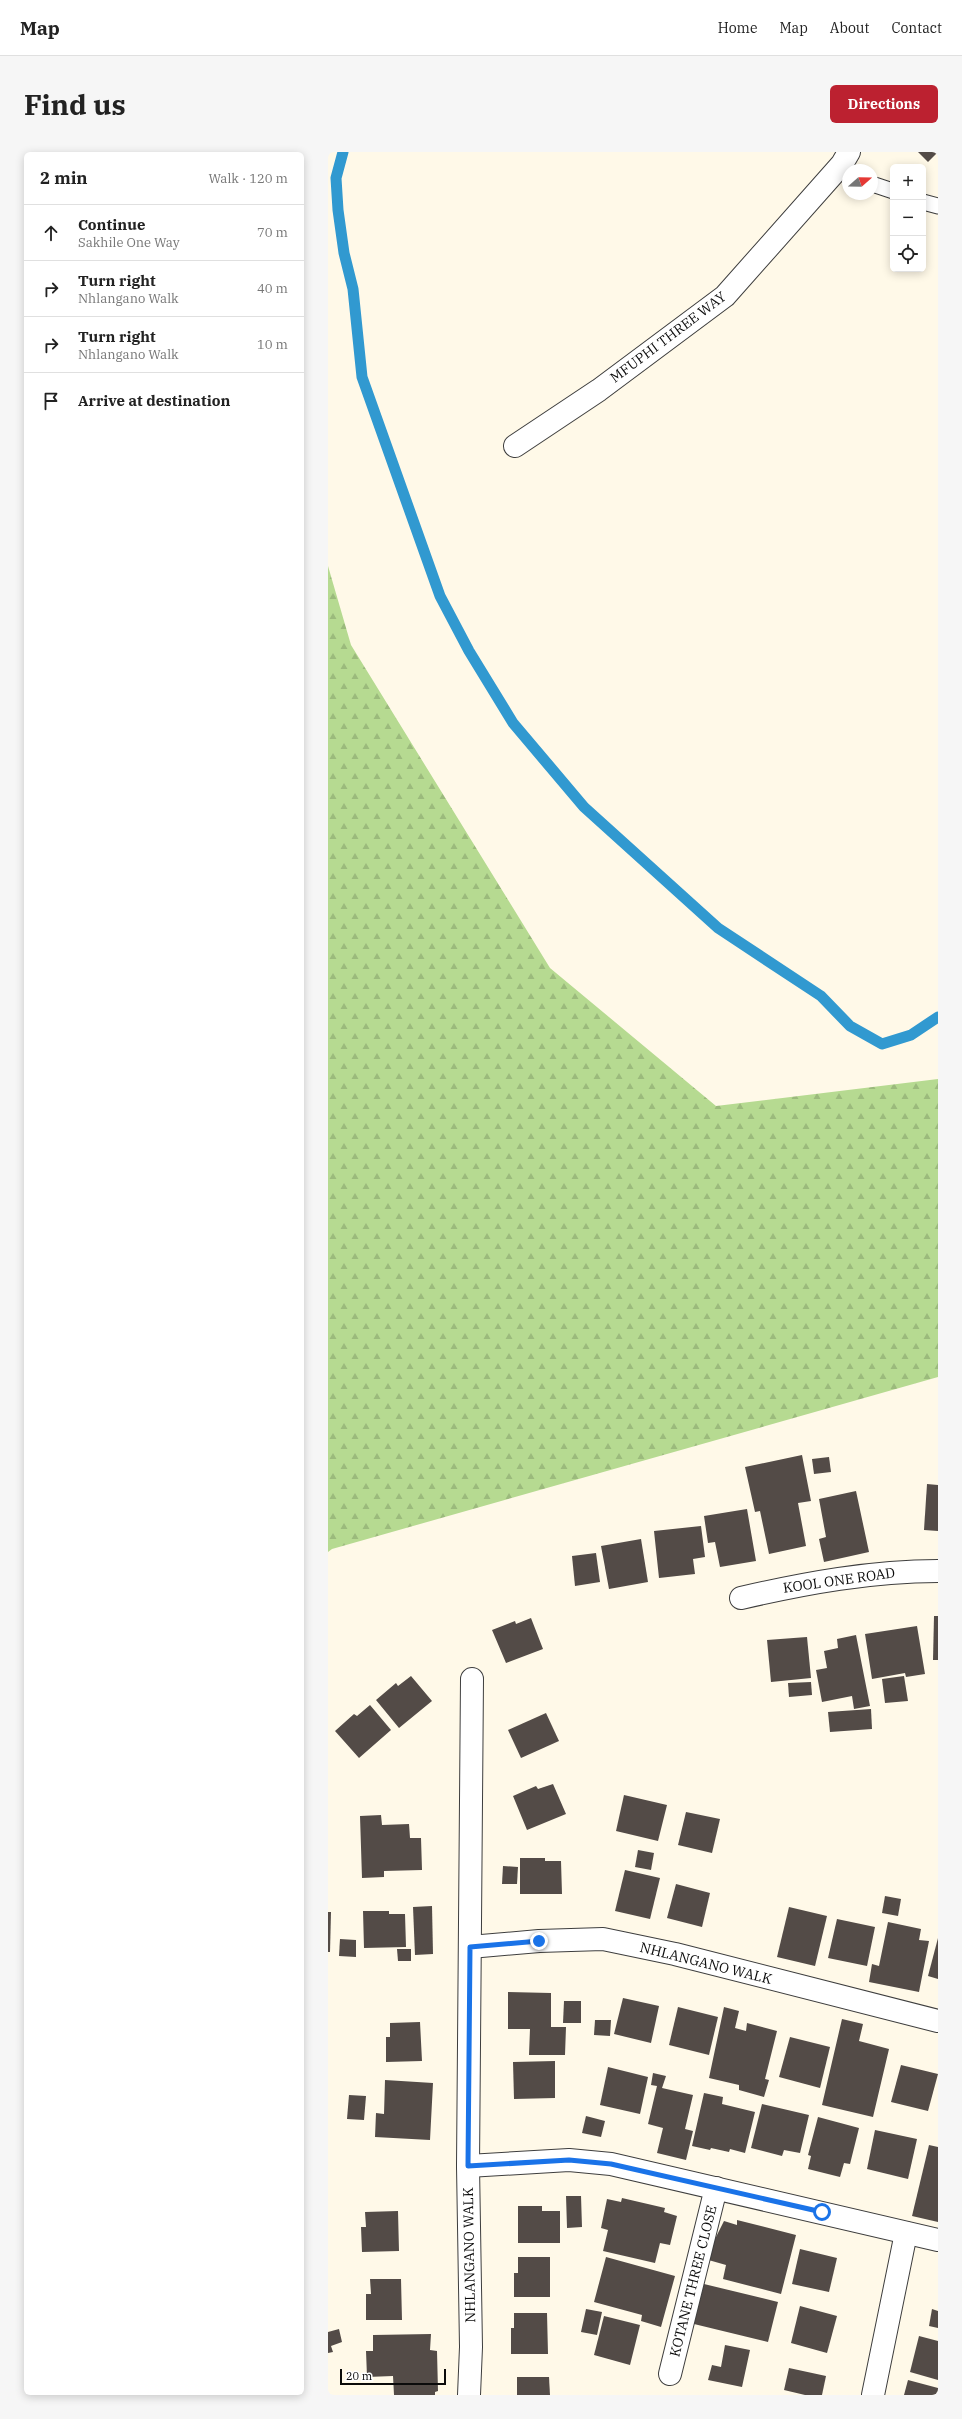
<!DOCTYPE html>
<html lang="en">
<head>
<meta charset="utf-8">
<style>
	:root { --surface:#fff; --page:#f6f6f6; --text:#222; --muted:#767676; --line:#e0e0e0; --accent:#bc2130 }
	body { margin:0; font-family:"IBM Plex Serif",serif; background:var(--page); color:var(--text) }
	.controls { position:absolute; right:12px; top:12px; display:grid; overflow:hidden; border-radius:6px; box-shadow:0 2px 10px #0003 }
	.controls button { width:36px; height:36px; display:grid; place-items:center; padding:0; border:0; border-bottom:1px solid var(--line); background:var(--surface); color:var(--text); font:20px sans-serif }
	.compass { position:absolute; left:514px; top:12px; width:36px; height:36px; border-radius:50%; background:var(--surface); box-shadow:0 2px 10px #0003; rotate:70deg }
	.scale { position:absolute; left:12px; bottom:10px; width:106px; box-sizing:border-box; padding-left:4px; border:2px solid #0b0b0b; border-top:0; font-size:11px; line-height:14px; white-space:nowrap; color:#0b0b0b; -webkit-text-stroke:3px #fff; paint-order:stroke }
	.stop { position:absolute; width:12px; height:12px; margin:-9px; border:3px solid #1a73e8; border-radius:50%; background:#fff }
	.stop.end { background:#1a73e8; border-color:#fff; box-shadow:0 1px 4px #0008 }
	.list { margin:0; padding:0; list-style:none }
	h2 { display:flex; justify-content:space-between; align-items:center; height:52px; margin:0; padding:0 16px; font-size:17px }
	h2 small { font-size:13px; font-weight:400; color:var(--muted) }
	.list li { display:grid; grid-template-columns:26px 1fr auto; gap:12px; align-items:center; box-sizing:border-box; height:56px; padding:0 16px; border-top:1px solid var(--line) }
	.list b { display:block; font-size:15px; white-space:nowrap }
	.list p { margin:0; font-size:13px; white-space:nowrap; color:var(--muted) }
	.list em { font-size:13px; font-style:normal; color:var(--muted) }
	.icon { flex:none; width:22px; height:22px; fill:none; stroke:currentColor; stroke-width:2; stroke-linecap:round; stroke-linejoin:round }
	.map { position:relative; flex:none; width:610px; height:2243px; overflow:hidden; border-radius:6px }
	header { display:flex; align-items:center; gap:24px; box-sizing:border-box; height:56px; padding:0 20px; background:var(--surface); border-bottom:1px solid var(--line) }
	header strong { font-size:19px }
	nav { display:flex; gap:22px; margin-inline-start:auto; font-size:14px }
	.intro { display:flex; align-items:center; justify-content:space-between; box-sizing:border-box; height:96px; padding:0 24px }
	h1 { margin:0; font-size:28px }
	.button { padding:10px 18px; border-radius:6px; background:var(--accent); color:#fff; font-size:14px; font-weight:700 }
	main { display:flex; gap:24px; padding:0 24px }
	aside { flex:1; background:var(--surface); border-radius:6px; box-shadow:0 2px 10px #0003 }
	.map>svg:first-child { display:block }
</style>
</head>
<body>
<header>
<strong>Map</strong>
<nav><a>Home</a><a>Map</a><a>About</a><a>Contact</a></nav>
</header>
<div class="intro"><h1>Find us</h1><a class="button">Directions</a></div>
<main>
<aside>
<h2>2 min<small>Walk · 120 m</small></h2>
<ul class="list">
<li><svg class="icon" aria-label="ahead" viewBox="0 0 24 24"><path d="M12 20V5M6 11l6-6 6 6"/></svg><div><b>Continue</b><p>Sakhile One Way</p></div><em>70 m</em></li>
<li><svg class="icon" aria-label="right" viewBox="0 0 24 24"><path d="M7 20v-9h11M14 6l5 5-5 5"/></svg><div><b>Turn right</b><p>Nhlangano Walk</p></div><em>40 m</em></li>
<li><svg class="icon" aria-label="right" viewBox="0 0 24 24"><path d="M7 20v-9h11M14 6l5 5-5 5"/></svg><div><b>Turn right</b><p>Nhlangano Walk</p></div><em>10 m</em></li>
<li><svg class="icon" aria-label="arrive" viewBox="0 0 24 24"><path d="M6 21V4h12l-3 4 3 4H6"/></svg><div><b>Arrive at destination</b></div></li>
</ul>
</aside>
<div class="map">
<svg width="610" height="2243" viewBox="0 0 610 2243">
	<defs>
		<pattern id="forest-firs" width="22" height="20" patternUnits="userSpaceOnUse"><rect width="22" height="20" fill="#b6da91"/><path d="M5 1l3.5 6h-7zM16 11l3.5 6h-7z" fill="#9bba7c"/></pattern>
	</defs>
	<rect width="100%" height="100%" fill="#fff9e8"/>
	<polygon fill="url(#forest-firs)" points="0,414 23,493 222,816 388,954 610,927 610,1225 4,1397 0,1400"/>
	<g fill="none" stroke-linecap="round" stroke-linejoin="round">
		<polyline stroke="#3199d0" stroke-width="11" points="15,0 8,26 10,58 16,101 25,137 34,225 112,444 141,499 185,571 256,655 390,776 493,844 522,874 554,892 583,883 610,865"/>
	</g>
	<g fill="#534b47">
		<polygon points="590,0 610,0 600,10"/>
		<polygon points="474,1303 483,1349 470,1351 478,1394 441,1402 432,1359 427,1360 417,1315"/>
		<polygon points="501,1305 503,1320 486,1322 484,1307"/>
		<polygon points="599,1332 610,1333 610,1379 596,1378"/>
		<polygon points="528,1339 541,1400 496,1410 491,1387 498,1385 491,1347"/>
		<polygon points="419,1357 428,1409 392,1415 387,1390 380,1391 376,1364"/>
		<polygon points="373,1374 377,1405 365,1407 367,1422 331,1426 326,1379"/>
		<polygon points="313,1387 320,1430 281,1437 273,1394"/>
		<polygon points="268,1401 272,1430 247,1434 244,1404"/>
		<polygon points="606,1464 610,1464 610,1508 605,1508"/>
		<polygon points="203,1466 215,1497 178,1511 164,1478 187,1469 188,1472"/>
		<polygon points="589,1474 597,1522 578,1525 577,1521 544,1527 537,1482"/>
		<polygon points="528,1483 542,1554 526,1557 524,1544 494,1550 488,1518 499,1516 496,1499 510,1496 509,1487"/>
		<polygon points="479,1485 483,1526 443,1530 439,1488"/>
		<polygon points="83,1524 104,1549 71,1576 48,1548 68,1531 70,1534"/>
		<polygon points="576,1524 580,1549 557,1551 554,1527"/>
		<polygon points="483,1530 484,1543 461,1545 460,1531"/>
		<polygon points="42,1553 63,1578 31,1606 7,1579 26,1562 29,1564"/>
		<polygon points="543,1557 544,1577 502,1580 500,1560"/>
		<polygon points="218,1561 231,1589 193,1606 180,1578"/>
		<polygon points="225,1632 238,1662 199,1678 185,1644 208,1634 210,1637"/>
		<polygon points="296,1643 339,1653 330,1689 288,1679"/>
		<polygon points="358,1660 392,1667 384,1701 350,1693"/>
		<polygon points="53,1663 54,1673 81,1672 82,1686 93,1686 94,1718 56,1719 56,1725 34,1726 32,1664"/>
		<polygon points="310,1698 326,1701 323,1718 307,1715"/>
		<polygon points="192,1706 217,1706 217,1709 233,1709 234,1742 192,1742"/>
		<polygon points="175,1714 190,1715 189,1732 174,1732"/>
		<polygon points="297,1718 332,1726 322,1767 287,1759"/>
		<polygon points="348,1732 382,1741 374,1775 339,1766"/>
		<polygon points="557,1744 573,1747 570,1764 554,1761"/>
		<polygon points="104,1754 105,1802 87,1803 85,1755"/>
		<polygon points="461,1755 499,1764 487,1814 449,1805"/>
		<polygon points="35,1759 61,1759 61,1762 77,1762 78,1795 36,1796"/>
		<polygon points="0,1760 3,1760 2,1800 0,1800"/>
		<polygon points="509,1767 547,1775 539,1814 500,1806"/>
		<polygon points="560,1770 593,1777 591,1788 601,1789 591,1840 541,1830 544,1812 551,1814"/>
		<polygon points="610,1786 610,1827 600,1824"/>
		<polygon points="12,1787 28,1788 28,1805 11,1804"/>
		<polygon points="69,1797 83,1797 83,1809 70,1809"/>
		<polygon points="180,1840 223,1841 223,1875 238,1875 237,1903 201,1903 202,1877 180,1877"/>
		<polygon points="295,1846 331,1854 323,1891 286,1882"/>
		<polygon points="236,1849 253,1849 253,1871 235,1871"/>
		<polygon points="350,1855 390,1865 381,1903 341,1893"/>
		<polygon points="396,1855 411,1859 407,1876 418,1879 419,1871 449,1879 437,1927 441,1928 436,1945 411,1938 411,1933 381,1926"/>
		<polygon points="514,1867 535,1872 531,1889 561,1897 545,1965 494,1953"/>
		<polygon points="267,1868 283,1868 282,1884 266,1883"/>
		<polygon points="92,1870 94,1909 58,1910 58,1885 62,1885 62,1871"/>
		<polygon points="462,1885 502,1895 492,1936 451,1925"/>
		<polygon points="227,1909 227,1946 186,1947 185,1910"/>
		<polygon points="573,1913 610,1922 600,1959 563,1950"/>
		<polygon points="280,1915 320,1925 312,1962 272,1953"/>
		<polygon points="325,1921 338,1924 334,1936 365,1943 357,1977 365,1979 358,2008 329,2001 335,1976 320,1972 329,1934 323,1933"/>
		<polygon points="57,1928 105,1931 102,1988 47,1985 48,1961 56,1962"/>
		<polygon points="376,1941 395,1945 394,1952 427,1960 417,2001 402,1997 401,2000 383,1996 382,1998 364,1994"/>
		<polygon points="21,1943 38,1944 36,1968 19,1967"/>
		<polygon points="434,1952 481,1963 472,2001 456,1998 454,2004 423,1996"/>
		<polygon points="258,1964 277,1969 273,1985 254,1981"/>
		<polygon points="490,1965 531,1976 522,2012 516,2011 512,2025 480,2017 483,2004 480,2003"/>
		<polygon points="547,1978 589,1987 580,2027 539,2017"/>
		<polygon points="601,1993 610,1995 610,2070 584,2064"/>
		<polygon points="238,2044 253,2044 254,2075 239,2076"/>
		<polygon points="294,2046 337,2056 336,2060 349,2064 342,2093 332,2091 327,2111 275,2099 280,2078 273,2076 279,2047 293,2050"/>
		<polygon points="190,2054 214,2054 214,2059 232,2059 232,2091 190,2091"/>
		<polygon points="70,2059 71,2099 34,2100 33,2075 38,2075 37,2060"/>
		<polygon points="409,2068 468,2083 453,2142 395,2127 398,2113 377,2107 396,2069 409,2073"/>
		<polygon points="472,2097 509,2106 501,2140 464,2132"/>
		<polygon points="190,2105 222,2105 222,2145 186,2145 186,2121 190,2121"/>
		<polygon points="278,2105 347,2124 333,2175 313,2169 314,2163 266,2150"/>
		<polygon points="42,2127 73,2127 74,2168 38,2168 38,2142 43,2142"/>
		<polygon points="376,2132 450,2150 440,2190 366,2172"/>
		<polygon points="472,2154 509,2164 499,2201 463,2191"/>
		<polygon points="258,2157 274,2160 269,2183 253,2180"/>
		<polygon points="604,2157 610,2159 610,2176 601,2174"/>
		<polygon points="186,2161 219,2161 220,2202 183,2202 183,2176 186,2176"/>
		<polygon points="276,2164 312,2173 302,2213 266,2203"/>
		<polygon points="11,2177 14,2190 3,2194 5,2200 0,2201 0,2180"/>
		<polygon points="103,2182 102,2198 109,2199 110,2239 107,2240 107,2243 66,2243 65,2224 39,2225 38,2199 45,2199 45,2183"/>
		<polygon points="591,2184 610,2189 610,2228 582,2220"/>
		<polygon points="397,2193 422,2198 414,2235 380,2228 384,2213 393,2215"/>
		<polygon points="461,2216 498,2224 494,2243 477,2243 456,2238"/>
		<polygon points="189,2225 221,2225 222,2243 189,2243"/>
		<polygon points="580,2228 610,2236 610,2243 576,2243"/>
	</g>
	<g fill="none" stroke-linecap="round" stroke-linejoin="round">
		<g stroke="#3e3e3e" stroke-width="17">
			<g id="service">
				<polyline points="544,32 565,39"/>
				<polyline points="595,50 610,54"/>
			</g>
		</g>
		<g stroke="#3e3e3e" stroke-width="24">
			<g id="minor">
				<polyline points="187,294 271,238 397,144 514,12 521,0"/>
				<path d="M413,1446c65,-15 131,-27 197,-27"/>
				<polyline points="142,1795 211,1789 275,1787 347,1802 610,1869"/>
				<polyline points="140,2014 241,2008 283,2012 610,2088"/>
				<polyline points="342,2222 388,2036"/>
				<polyline points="141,2243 143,2195 140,2014 144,1527"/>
				<polyline points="545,2243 578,2081"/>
			</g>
		</g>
		<use href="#service" stroke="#fff" stroke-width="15"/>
		<use href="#minor" stroke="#fff" stroke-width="22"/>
	</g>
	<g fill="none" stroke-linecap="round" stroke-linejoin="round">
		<polyline stroke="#1a73e8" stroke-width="5" points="211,1789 142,1795 140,2014 241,2008 283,2012 494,2060"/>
	</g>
	<g text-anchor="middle" stroke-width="4" stroke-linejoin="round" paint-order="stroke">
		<g font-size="14" fill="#0b0b0b" stroke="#fff">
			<text transform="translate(340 185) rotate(-37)" y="5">MFUPHI THREE WAY</text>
			<text transform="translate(511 1428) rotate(-8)" y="5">KOOL ONE ROAD</text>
			<text transform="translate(378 1811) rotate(14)" y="5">NHLANGANO WALK</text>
			<text transform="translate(141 2103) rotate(-91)" y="5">NHLANGANO WALK</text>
			<text transform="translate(365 2129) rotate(-76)" y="5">KOTANE THREE CLOSE</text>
		</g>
	</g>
</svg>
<div class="controls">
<button>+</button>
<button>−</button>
<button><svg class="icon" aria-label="locate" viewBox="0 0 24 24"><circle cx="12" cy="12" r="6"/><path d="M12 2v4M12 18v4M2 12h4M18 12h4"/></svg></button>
</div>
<svg class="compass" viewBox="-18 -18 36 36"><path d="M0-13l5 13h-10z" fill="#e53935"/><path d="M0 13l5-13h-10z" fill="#767676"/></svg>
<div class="scale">20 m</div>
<div class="stop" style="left:494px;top:2060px"></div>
<div class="stop end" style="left:211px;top:1789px"></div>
</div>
</main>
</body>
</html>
